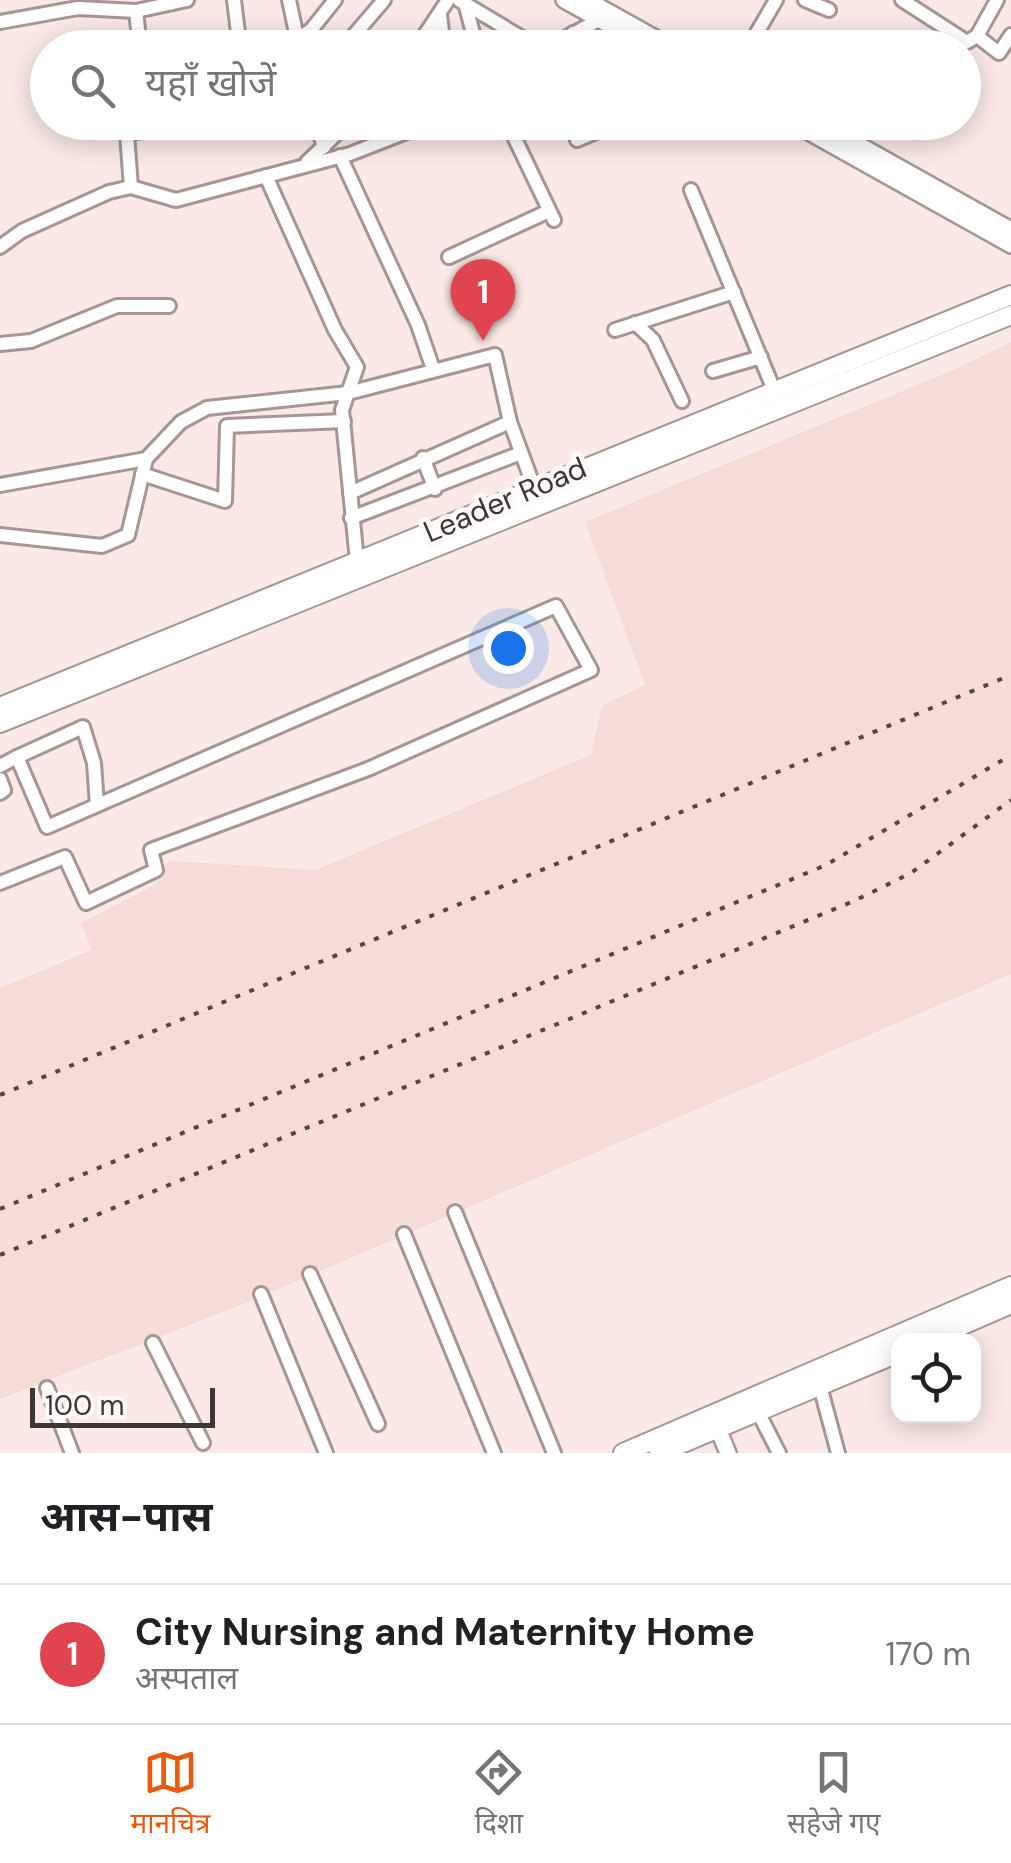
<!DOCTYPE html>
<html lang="hi">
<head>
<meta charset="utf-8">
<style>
	:root { --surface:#fff; --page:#f2f2f2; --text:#202124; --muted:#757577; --line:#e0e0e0; --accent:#ea580c }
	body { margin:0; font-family:"DM Sans","Noto Sans Devanagari",sans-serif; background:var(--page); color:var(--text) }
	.controls { position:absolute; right:30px; bottom:30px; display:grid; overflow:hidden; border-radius:20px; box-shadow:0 5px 25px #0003 }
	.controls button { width:90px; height:90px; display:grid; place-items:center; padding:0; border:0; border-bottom:2px solid var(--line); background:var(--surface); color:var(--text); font:50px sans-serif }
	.scale { position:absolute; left:30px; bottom:25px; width:185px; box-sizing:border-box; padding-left:10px; border:5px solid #3c3634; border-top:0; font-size:28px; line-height:35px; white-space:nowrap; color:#3c3634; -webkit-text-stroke:8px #fdfaf9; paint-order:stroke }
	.you { position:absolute; left:508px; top:648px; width:35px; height:35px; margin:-25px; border:8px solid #fff; border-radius:50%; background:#1a73e8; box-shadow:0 0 0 15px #1a73e833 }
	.badge { display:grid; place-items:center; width:65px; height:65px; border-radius:50%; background:var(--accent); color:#fff; font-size:32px; font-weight:700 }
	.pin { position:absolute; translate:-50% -82px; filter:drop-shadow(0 2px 5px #0008) }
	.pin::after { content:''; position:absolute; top:52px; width:35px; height:30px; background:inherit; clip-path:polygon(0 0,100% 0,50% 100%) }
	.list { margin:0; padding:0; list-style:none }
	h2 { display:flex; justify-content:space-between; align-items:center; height:130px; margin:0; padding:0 40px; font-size:42px }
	h2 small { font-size:32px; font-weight:400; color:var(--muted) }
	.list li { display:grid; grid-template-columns:65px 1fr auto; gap:30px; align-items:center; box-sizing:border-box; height:140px; padding:0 40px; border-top:2px solid var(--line) }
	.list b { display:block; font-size:38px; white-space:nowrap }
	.list p { margin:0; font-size:32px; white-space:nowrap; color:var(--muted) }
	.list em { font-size:32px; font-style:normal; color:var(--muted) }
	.icon { flex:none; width:55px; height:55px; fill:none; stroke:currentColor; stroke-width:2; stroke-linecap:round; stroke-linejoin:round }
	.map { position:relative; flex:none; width:1011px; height:1453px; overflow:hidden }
	.search { position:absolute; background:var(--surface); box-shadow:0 5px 25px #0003; left:30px; right:30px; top:30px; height:110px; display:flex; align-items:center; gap:25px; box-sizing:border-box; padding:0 35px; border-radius:55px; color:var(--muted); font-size:38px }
	.sheet { height:270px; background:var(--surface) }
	nav { display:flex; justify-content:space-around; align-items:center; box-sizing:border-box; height:140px; border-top:2px solid var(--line); background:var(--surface); font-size:28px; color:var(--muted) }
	nav a { display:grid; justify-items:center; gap:5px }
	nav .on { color:var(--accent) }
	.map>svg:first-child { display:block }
</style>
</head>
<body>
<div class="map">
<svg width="1011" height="1453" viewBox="0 0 1011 1453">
	<rect width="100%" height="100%" fill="#fae9e6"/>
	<polygon fill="#f5dcd7" points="1011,342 1011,974 248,1302 0,1399 0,988 92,950 81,923 155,885 169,861 315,870 591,755 602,706 645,685 585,522 956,369"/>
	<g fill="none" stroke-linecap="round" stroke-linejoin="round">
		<g stroke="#a69693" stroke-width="18">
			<g id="minor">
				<polyline points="289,0 299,47"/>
				<polyline points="459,0 539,48"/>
				<polyline points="805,0 829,10"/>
				<polyline points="902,0 967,42 977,36 999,53 1011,35"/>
				<polyline points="465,3 477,48"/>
				<polyline points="440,15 444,48"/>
				<polyline points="0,22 78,8 136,11"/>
				<polyline points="573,33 585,48"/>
				<polyline points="977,36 997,0"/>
				<polyline points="140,48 136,11 187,0"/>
				<polyline points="219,48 239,41 234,0"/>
				<polyline points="282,48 311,30 335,0"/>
				<polyline points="343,48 384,0"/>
				<polyline points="416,48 448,0"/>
				<polyline points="547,48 606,16"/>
				<polyline points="748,48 776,0"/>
				<polyline points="316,122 324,147"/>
				<polyline points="507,122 554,220"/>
				<polyline points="571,122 577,140 620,122"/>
				<polyline points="340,156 418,325 433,369"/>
				<polyline points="307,162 349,122"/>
				<polyline points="266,176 335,330 357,367 342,410 357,561"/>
				<polyline points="131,187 127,134 149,130 148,122"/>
				<polyline points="691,190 774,390"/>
				<polyline points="0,247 22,231 109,192 131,187 176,200 350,154 432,122"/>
				<polyline points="449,257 549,211"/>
				<polyline points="635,323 653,340 682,401"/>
				<polyline points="615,330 734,292"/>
				<polyline points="0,344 31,341 117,306 169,306"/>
				<polyline points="713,371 761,357"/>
				<polyline points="423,458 435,489"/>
				<polyline points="142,474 225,501 227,426 344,421"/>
				<polyline points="0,485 146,459"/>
				<polyline points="350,493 510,422"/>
				<polyline points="351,518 521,453"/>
				<polyline points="0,535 102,546 128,535 146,459 181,422 207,408 348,393 495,355 510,422 534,487"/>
				<polyline points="17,757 83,727 94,763 97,805"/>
				<polyline points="0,766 17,757 47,827 556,606 591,670 368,769 151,850 156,870 86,903 65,857 0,883"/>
				<polyline points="0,779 4,790 0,793"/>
				<polyline points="455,1212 554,1453"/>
				<polyline points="404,1234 494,1453"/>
				<polyline points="310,1274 378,1424"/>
				<polyline points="261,1294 326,1453"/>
				<polyline points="153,1343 203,1443"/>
				<polyline points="820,1386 838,1453"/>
				<polyline points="47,1388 72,1453"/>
				<polyline points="758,1412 779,1453"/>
			</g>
		</g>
		<g stroke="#a69693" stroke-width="20">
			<g id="tertiary">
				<polyline points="564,0 651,48"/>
				<polyline points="587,0 673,48"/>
				<polyline points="791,122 1011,245"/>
				<polyline points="818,122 1011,230"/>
				<polyline points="718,1429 728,1453"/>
			</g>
		</g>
		<g stroke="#a69693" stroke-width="22">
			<g id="secondary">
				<polyline points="0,707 1011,295"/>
				<polyline points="0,723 1011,315"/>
				<polyline points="928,1340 1011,1304"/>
				<polyline points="623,1453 1011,1286"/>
				<polyline points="659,1453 898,1353"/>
			</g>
		</g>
		<use href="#minor" stroke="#fff" stroke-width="12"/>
		<use href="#tertiary" stroke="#fff" stroke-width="15"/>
		<use href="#secondary" stroke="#fff" stroke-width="18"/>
		<g stroke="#4f4846" stroke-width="4" stroke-dasharray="5 10" stroke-linecap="butt">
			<polyline points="0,1095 1011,675"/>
			<polyline points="0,1209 826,865 1011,755"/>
			<polyline points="0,1255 854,901 911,873 1011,800"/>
		</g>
	</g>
	<g text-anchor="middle" stroke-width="10" stroke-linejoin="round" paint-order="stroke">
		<g font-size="30" fill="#3c3634" stroke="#fdfaf9">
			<text transform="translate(505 500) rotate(-23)" y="10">Leader Road</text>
		</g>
	</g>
</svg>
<div class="controls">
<button><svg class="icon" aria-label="locate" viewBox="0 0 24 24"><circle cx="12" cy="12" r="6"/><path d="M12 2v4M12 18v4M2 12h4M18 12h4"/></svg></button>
</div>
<div class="scale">100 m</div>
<div class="you"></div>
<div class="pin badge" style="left:483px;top:341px;background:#e0444e">1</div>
<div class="search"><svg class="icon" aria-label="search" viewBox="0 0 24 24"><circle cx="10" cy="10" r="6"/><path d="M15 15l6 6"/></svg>यहाँ खोजें</div>
</div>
<section class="sheet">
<h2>आस-पास<small></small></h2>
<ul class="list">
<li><span class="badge" style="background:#e0444e">1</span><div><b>City Nursing and Maternity Home</b><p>अस्पताल</p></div><em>170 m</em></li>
</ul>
</section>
<nav>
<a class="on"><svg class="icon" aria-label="map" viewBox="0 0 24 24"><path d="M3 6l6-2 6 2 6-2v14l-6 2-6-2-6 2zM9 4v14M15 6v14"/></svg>मानचित्र</a>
<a><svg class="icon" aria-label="directions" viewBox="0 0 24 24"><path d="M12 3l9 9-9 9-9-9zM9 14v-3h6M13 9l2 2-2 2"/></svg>दिशा</a>
<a><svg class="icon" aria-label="saved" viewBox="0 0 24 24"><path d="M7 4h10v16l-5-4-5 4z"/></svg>सहेजे गए</a>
</nav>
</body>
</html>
